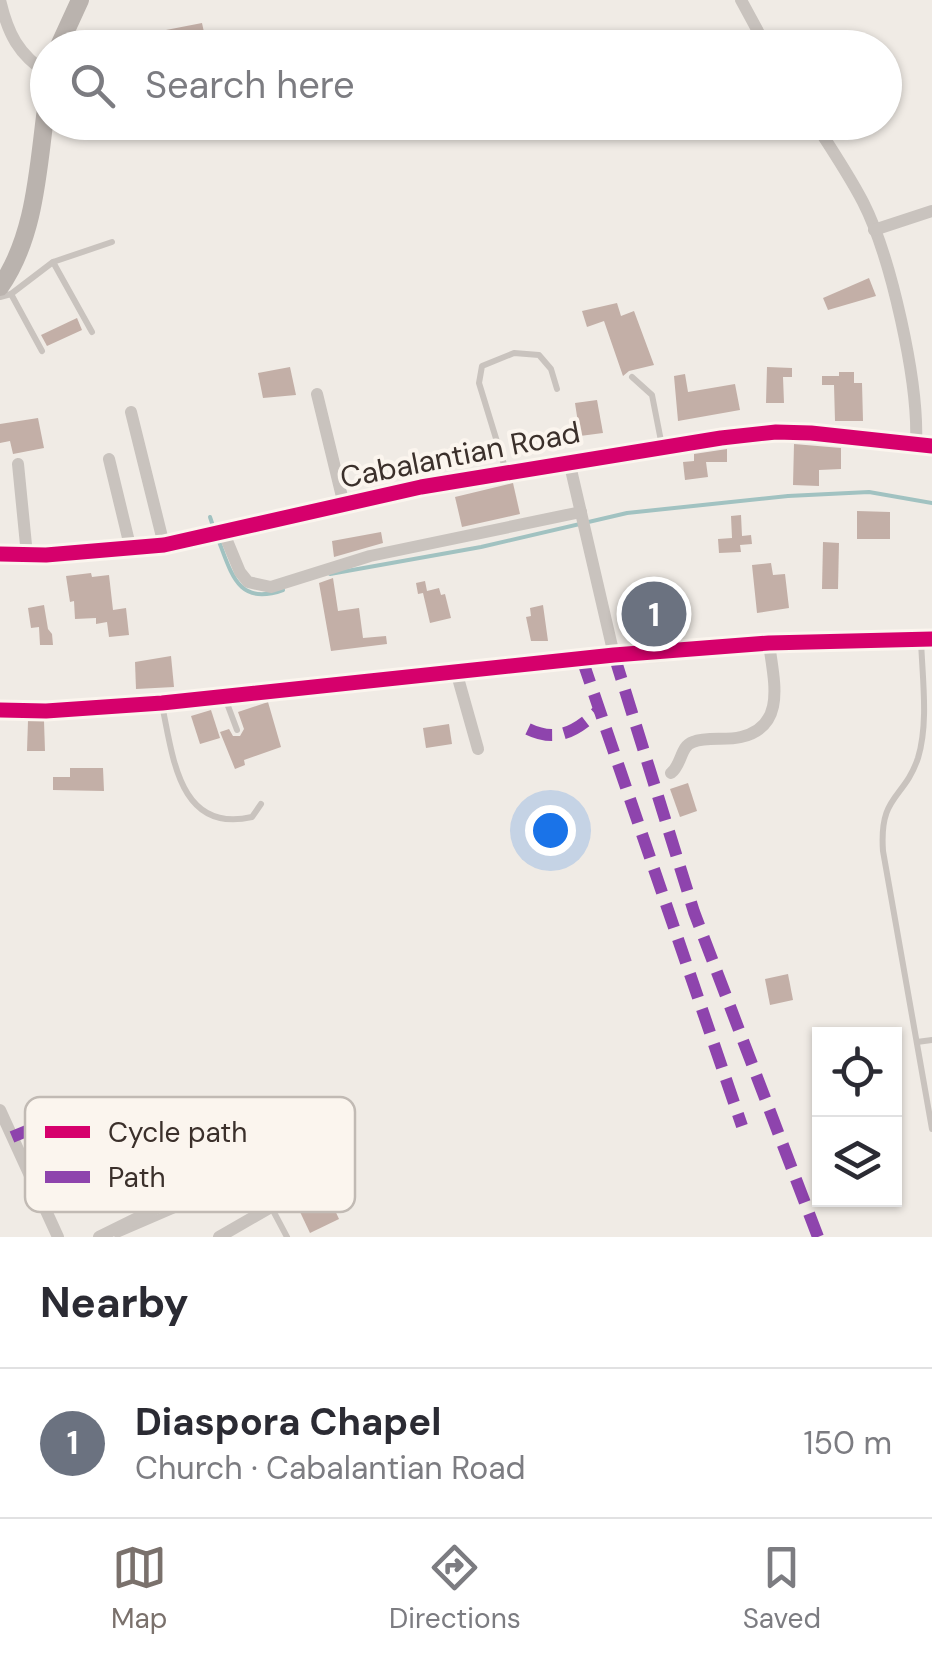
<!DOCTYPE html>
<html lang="en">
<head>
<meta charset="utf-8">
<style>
	:root { --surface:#fff; --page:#f2f2f3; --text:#2b2b33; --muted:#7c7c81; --line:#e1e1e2; --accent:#7a716c }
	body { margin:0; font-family:"DM Sans",sans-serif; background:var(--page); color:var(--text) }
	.controls { position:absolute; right:30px; bottom:30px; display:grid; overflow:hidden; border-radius:0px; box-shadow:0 2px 8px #0004 }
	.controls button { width:90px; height:90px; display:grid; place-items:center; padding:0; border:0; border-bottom:2px solid var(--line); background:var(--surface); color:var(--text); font:50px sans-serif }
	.you { position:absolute; left:550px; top:830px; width:35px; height:35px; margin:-25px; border:8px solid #fff; border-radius:50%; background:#1a73e8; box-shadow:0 0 0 15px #1a73e833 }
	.badge { display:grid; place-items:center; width:65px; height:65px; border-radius:50%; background:var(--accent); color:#fff; font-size:32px; font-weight:700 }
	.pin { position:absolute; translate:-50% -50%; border:5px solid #fff; box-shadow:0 2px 10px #0006 }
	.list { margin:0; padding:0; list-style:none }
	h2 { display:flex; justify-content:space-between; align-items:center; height:130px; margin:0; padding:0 40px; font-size:42px }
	h2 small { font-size:32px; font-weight:400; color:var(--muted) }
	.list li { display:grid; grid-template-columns:65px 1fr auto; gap:30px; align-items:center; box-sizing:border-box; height:150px; padding:0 40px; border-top:2px solid var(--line) }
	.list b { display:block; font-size:38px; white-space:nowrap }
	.list p { margin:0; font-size:32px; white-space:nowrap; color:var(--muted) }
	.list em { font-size:32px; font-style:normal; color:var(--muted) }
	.icon { flex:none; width:55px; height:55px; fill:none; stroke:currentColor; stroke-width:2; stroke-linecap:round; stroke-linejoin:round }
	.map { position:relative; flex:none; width:932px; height:1237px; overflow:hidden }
	.search { position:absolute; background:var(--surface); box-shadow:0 2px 8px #0004; left:30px; right:30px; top:30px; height:110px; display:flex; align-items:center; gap:25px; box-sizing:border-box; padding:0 35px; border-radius:55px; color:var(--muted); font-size:38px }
	.sheet { height:280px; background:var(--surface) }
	nav { display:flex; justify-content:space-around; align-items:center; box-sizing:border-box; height:140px; border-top:2px solid var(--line); background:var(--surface); font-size:28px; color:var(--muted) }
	nav a { display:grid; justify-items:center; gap:5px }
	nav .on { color:var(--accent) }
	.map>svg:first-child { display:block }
</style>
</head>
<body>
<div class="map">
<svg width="932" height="1237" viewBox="0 0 932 1237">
	<rect width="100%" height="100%" fill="#f0ebe5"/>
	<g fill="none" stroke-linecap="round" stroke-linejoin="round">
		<g stroke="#a1c2c1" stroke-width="4">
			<polyline points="210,517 213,526"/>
			<path d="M218,539c14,36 20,67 65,51"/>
			<polyline points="330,574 481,547 627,513 788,496 869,492 932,503"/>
		</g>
	</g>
	<g fill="#c3afa7">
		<polygon points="202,23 207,46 170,48 166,30"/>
		<polygon points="869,278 876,296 828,310 823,298"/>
		<polygon points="617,303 621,316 634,311 654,365 629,371 623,376 604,321 587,327 582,311"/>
		<polygon points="77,318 82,330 47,346 41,335"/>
		<polygon points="290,367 296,395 263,398 258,373"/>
		<polygon points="767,367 792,368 792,377 783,377 784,403 766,403"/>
		<polygon points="839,372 854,372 854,383 862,383 863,421 835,421 834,385 822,385 822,376 839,376"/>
		<polygon points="685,374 688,392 735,384 740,410 678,421 674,376"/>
		<polygon points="597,400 603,433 580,436 575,403"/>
		<polygon points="38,418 44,448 13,454 10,441 0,443 0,424"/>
		<polygon points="794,444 841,448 841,469 819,470 819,486 793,485"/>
		<polygon points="727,449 727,462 706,462 708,477 685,480 683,462 694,461 694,454"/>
		<polygon points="513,483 520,514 462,527 455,497"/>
		<polygon points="857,511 890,512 890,539 857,539"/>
		<polygon points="741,515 742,536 751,535 752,544 740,545 741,552 719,553 718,539 732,538 731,516"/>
		<polygon points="381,532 383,543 334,557 332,541"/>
		<polygon points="823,542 839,543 838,589 822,589"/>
		<polygon points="771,563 773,575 785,574 789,608 757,613 752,565"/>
		<polygon points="91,573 92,577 109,575 113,610 126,608 129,635 109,637 107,622 96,624 96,618 75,619 74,601 70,602 66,576"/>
		<polygon points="333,578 338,611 359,608 363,638 386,636 387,644 331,651 319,583"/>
		<polygon points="425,581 427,591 439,588 441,595 445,594 451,618 430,623 423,593 418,594 416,583"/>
		<polygon points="661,593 665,634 648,635 644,594"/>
		<polygon points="44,605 48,629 52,634 53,645 40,645 39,627 31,628 28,608"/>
		<polygon points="543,605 548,641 531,641 526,617 531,616 530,608"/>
		<polygon points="171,656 174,687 136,689 135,662"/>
		<polygon points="268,702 281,747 244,760 245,765 235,769 220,732 229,729 233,736 240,736 244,729 238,712"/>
		<polygon points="211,710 220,738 200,744 191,716"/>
		<polygon points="28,721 44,721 45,751 27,751"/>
		<polygon points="449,724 452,744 426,748 423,728"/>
		<polygon points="70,768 103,768 104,791 53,790 53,777 70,777"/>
		<polygon points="688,783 697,811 680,817 670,789"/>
		<polygon points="788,974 793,1000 770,1005 765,979"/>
		<polygon points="321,1180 339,1219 310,1233 292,1195"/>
	</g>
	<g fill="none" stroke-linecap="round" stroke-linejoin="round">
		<g stroke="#c9c3be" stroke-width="6">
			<polyline points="53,262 92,332"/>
			<polyline points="11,294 42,351"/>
			<polyline points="0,297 11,294 53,262 112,242"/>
			<polyline points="632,377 652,395 662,446"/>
			<polyline points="506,471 479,383 482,366 514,353 539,355 551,369 557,389"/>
			<path d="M921,639c1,37 8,83 -3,119 -14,42 -39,36 -35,93l49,278"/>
			<polyline points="225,698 237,730"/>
			<path d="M162,705c11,52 17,129 90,112l9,-13"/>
			<polyline points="917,1042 932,1040"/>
			<polyline points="117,1235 233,1185 252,1182 260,1186 287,1237"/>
		</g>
		<g stroke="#c9c3be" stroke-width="12">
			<path d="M0,0c8,34 18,54 48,74"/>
			<polyline points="741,0 767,48"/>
			<path d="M814,122c17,26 35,53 49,80 28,55 56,180 53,242"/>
			<polyline points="874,230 932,211"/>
			<polyline points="317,394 344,505"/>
			<polyline points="131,412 164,545"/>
			<polyline points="109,459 131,550"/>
			<polyline points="569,461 614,655"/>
			<polyline points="18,464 27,555"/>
			<polyline points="223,531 240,572 248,582 271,587 370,556 581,512"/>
			<polyline points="456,671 478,749"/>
			<polyline points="0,710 46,711 162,703 614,655 769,643 932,639"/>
			<path d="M671,773c11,-8 9,-27 22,-31 14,-6 33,-1 48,-5 47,-11 32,-59 28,-94"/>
			<polyline points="0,1110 58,1237"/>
			<polyline points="99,1237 281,1147"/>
			<polyline points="219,1237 271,1207"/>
		</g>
		<polyline stroke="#c9c3be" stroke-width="15" points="0,554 46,555 164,545 421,487 721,438 776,432 811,433 932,446"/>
		<g stroke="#bab3ae" stroke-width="18">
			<polyline points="58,48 80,0"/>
			<path d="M0,287c38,-54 38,-128 48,-192"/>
		</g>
		<g stroke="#8e44ad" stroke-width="12" stroke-dasharray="25 12" stroke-linecap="butt">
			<polyline points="614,655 694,912 818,1237"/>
			<polyline points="582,659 742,1126"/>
			<path d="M528,729c29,14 48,2 70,-18"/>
			<polyline points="12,1137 94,1103"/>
		</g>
		<g stroke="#fbf5ee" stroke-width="21">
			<g id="cycleway">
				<polyline points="0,554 46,555 164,545 421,487 721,438 776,432 811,433 932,446"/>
				<polyline points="0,710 46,711 162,703 614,655 769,643 932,639"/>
			</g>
		</g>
		<use href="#cycleway" stroke="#d6006c" stroke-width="15"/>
	</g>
	<g text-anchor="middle" stroke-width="8" stroke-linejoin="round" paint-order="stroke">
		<g font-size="30" fill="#3b302b" stroke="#fbf5ee">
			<text transform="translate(460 455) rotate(-11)" y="10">Cabalantian Road</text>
		</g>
	</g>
	<rect x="25" y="1097" width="330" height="115" rx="15" fill="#fbf5ee" stroke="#c1bab4" stroke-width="2.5"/>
	<rect x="45" y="1126" width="45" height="12" fill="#d6006c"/>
	<rect x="45" y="1171" width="45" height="12" fill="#8e44ad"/>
	<g font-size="28" fill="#3b302b">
		<text x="108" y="1142">Cycle path</text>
		<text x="108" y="1187">Path</text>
	</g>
</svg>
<div class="controls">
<button><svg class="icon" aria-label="locate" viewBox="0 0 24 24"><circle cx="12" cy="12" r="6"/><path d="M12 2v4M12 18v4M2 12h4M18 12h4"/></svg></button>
<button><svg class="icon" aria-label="layers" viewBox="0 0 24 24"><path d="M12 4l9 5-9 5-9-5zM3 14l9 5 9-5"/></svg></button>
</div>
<div class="you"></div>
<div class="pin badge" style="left:654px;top:614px;background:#6b7280">1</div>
<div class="search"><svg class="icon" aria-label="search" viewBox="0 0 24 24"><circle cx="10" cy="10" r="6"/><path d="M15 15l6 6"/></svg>Search here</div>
</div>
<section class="sheet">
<h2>Nearby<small></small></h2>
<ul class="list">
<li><span class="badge" style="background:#6b7280">1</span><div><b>Diaspora Chapel</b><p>Church · Cabalantian Road</p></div><em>150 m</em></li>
</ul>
</section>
<nav>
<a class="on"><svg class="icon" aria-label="map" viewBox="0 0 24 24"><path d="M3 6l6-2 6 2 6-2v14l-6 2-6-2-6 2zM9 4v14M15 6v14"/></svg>Map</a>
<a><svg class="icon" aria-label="directions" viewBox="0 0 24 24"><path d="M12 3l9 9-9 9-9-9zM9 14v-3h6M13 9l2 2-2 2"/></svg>Directions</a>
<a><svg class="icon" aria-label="saved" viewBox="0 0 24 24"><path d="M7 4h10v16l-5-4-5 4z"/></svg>Saved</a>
</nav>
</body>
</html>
